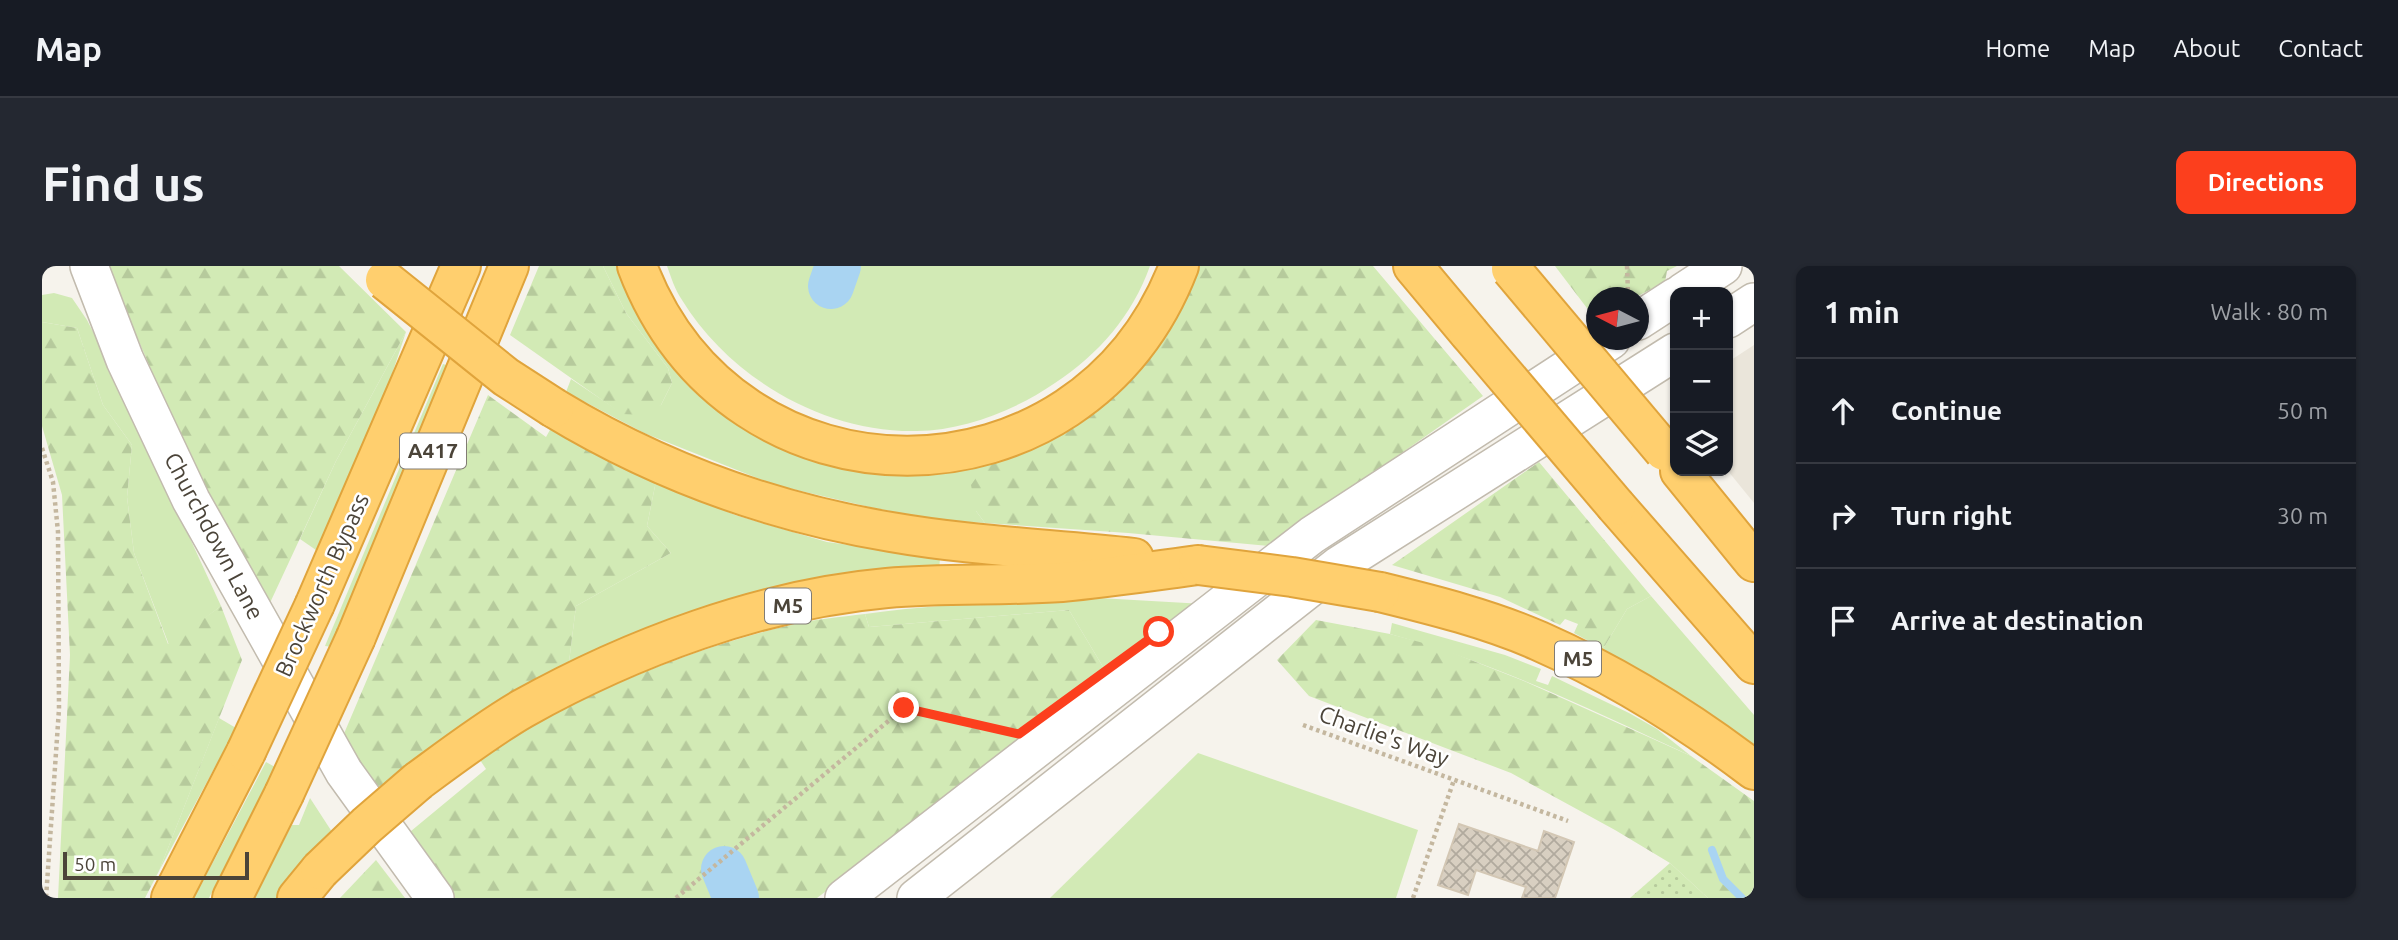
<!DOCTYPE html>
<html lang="en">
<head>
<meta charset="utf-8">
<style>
	:root { --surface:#171b24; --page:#242831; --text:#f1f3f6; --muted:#9ea1a6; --line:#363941; --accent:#fc3f1d }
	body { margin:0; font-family:Ubuntu,sans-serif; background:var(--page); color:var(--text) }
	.controls { position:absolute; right:21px; top:21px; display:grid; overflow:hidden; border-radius:14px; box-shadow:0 2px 5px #0004 }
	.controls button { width:63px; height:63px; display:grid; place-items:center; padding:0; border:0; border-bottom:2px solid var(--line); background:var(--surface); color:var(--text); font:35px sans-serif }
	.compass { position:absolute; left:1544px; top:21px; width:63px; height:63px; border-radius:50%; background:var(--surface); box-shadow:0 2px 5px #0004; rotate:276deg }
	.scale { position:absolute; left:21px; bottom:18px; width:186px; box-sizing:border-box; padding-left:7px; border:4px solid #4b4439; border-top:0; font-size:19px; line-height:24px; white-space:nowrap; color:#4b4439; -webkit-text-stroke:5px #fff; paint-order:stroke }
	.stop { position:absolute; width:21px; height:21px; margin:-16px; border:5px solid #fc3f1d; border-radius:50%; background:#fff }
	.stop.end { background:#fc3f1d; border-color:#fff; box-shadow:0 2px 7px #0008 }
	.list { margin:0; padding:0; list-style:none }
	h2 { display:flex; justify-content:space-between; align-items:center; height:91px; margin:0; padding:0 28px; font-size:30px }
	h2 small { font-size:23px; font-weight:400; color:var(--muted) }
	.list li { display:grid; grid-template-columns:46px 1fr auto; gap:21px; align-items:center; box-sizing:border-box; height:105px; padding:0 28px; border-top:2px solid var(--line) }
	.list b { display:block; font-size:26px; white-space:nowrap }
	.list em { font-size:23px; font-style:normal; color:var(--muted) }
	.icon { flex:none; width:38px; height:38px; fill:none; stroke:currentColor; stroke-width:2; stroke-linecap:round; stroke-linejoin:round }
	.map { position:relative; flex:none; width:1712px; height:632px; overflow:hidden; border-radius:14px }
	header { display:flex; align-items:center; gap:42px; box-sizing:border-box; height:98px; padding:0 35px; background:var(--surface); border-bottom:2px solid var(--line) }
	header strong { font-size:33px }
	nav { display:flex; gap:38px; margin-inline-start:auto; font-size:24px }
	.intro { display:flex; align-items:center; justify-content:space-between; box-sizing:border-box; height:168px; padding:0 42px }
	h1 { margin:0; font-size:49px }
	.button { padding:18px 32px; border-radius:14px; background:var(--accent); color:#fff; font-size:24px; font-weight:700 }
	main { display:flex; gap:42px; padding:0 42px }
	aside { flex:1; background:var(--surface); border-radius:14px; box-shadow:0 2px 5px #0004 }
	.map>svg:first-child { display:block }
</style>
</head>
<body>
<header>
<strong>Map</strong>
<nav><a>Home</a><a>Map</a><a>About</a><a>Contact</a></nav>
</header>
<div class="intro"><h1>Find us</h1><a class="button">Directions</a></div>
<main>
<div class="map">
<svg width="1712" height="632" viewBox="0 0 1712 632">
	<defs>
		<pattern id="forest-firs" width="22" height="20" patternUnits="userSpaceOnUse" patternTransform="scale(1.75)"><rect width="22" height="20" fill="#d2eab5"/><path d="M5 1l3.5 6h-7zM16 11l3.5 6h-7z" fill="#b6ca9c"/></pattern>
		<pattern id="park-dots" width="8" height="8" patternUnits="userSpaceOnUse" patternTransform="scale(1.75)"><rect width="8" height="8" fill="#d2eab5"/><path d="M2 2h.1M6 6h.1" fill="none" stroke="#b6ca9c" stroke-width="1.8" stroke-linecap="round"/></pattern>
		<pattern id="building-cross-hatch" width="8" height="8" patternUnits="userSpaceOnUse" patternTransform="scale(1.75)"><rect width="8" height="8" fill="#d8cfc1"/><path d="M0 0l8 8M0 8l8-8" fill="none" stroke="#b1aa9e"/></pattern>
	</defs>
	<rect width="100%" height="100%" fill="#f6f3ec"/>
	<polygon fill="#eae5da" points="1712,79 1712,237 1686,205 1686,96"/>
	<g fill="#d2eab5">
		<polygon points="561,0 583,0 687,142 948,192 934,245 943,257 896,254 832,242 733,219 602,167 524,126 529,113 580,147 619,139 630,117 626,102 584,47"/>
		<path d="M625,0h483c-18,50 -51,88 -95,117 -39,27 -90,47 -138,48 -93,2 -187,-53 -235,-131 -7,-10 -11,-23 -15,-34z"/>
		<polygon points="12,27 30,32 45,54 75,113 179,340 127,379 92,287 85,231 90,179 61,139 35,62 0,56 0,29"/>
		<polygon points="364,66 338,144 274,284 258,273 294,195"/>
		<polygon points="401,98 410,101 291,381 283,380"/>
		<polygon points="614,215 693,249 785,276 898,291 897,306 526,404 534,340 629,287 605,260"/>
		<polygon points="1609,330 1712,449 1712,482 1667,447 1561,383 1585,343"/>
		<path d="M1057,332l105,6 -95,73 -40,-67 -200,17 -4,-13c78,-11 156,-13 234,-16z"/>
		<path d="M1350,357l113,32 36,14 -5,12 12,4 4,-9 77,37 28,16 34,27c-98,-46 -196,-93 -301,-122z"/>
		<polygon points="177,452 194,462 117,605"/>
		<polygon points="1156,487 1376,564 1354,632 1008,632"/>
		<polygon points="224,496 233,501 167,632 152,632"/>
		<polygon points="268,532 292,569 241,632 212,632 250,559 257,559"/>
	</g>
	<g fill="url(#forest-firs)">
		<polygon points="65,0 297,0 364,66 294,195 227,339 180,258 135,165"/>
		<polygon points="497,0 561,0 584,47 626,102 630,117 619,139 603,149 580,148 468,69"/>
		<polygon points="1148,0 1331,0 1441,130 1227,280 1086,267 943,257 934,245 929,219 948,192 980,179"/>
		<polygon points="1513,0 1635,0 1625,5 1623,16 1594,31 1554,32 1554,54"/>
		<polygon points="0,56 35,62 61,139 90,179 85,231 92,287 126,378 179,340 200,394 117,605 103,632 16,632 28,389 20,229 0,160"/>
		<polygon points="446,129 504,171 509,162 551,187 614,215 605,260 629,287 534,340 526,404 338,529 298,477"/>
		<polygon points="1497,196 1609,330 1585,343 1561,383 1532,367 1536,358 1523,353 1518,359 1458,331 1350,299"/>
		<path d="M1027,344l40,67 -292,221h-364l-48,-62 81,-67 -8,-12c100,-60 199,-105 313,-132 24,-6 49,-8 74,-11l4,13z"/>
		<polygon points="1274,354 1348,368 1396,381 1482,415 1649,490 1712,535 1712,632 1666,632 1628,597 1573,564 1469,507 1267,430 1235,394"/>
		<polygon points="334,594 363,632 298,632"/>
	</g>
	<polygon fill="url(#park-dots)" points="1628,597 1666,632 1588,632"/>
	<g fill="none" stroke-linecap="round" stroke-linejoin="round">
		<polyline stroke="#a9d4f2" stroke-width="8" points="1670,584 1681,613 1700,632"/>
		<g stroke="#a9d4f2" stroke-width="46">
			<polyline points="789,20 796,0"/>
			<polyline points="682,603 694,632"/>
		</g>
	</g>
	<polygon fill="url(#building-cross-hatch)" stroke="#d3c7b4" stroke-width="2" points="1417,558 1496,585 1502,565 1532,576 1513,632 1480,632 1484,621 1434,604 1426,629 1396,619"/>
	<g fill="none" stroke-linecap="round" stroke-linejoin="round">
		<g stroke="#c2bbae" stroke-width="40">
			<g id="minor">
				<polyline points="47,0 83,94 149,234 302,506 393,632"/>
				<polyline points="1641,26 1681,0"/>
				<polyline points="1686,53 1712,36"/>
				<polyline points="1596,55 1633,31"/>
				<polyline points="802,632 1270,269 1569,74"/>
				<polyline points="874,632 1297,299 1633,86"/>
			</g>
		</g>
		<g stroke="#e0a43c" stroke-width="42">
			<g id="highway">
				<path d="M595,0c96,254 445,252 542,0"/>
				<polyline points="1371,0 1427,67"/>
				<path d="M512,142c104,63 217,104 337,124 80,14 162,17 243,26"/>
				<polyline points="1638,205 1712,296"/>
				<polyline points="1574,240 1712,398"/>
				<path d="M1338,326c53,13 109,27 159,49 77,34 148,78 215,129"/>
				<polyline points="273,338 419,0"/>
				<polyline points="314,371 467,0"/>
				<path d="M376,515c34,-25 68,-51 104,-72 109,-61 240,-110 365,-121 58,-5 117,-2 175,-6 45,-4 91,-11 136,-17"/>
				<polyline points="129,632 204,486"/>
				<polyline points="190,632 242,528"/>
				<polyline points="255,632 278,604"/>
			</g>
		</g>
		<g stroke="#c4b79f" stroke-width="4.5" stroke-dasharray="3.5 3.5" stroke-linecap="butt">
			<polyline points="1585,0 1586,27"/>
			<polyline points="0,182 11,216 16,266 17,443 4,632"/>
			<polyline points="1261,459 1526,555"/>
			<polyline points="634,632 862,442 969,466"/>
			<polyline points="1371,632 1412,514"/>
		</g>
		<use href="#minor" stroke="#fff" stroke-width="37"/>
		<use href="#highway" stroke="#ffcf6e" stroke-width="38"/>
		<g stroke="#e0a43c" stroke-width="42" stroke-linecap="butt">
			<g id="highway-bridge">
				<polyline points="1469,3 1622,185"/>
				<polyline points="343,14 464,111 512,142"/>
				<polyline points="1427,67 1574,240"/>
				<polyline points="1156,299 1250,311 1338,326"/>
				<polyline points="204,486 273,338"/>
				<polyline points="242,528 314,371"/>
				<polyline points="278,604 325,559 376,515"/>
			</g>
		</g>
		<use href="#highway-bridge" stroke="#ffcf6e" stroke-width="38"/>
	</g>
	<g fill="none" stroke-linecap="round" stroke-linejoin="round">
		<polyline stroke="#fc3f1d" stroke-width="9" points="862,442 977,468 1117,366"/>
	</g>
	<g text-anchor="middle" stroke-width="5" stroke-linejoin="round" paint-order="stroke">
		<g fill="#fff" stroke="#817c74" stroke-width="2">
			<rect x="358" y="167.5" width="66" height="35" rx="5"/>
			<rect x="723" y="322.5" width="46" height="35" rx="5"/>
			<rect x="1513" y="375.5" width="46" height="35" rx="5"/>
		</g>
		<g font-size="21" font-weight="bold" fill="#4b4439">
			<text x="391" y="192">A417</text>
			<text x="746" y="347">M5</text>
			<text x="1536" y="400">M5</text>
		</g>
		<g font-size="23" fill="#4b4439" stroke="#fff">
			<text transform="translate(172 270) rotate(62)" y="8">Churchdown Lane</text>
			<text transform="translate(280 319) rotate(-66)" y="8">Brockworth Bypass</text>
			<text transform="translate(1342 470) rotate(20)" y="8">Charlie's Way</text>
		</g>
	</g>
</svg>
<div class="controls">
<button>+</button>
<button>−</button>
<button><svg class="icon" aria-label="layers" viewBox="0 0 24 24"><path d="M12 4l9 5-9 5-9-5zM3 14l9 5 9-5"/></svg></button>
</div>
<svg class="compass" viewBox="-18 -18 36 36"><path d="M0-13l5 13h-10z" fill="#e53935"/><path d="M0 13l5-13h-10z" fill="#9ea1a6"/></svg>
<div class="scale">50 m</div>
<div class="stop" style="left:1117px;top:366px"></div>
<div class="stop end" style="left:862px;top:442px"></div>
</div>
<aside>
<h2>1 min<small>Walk · 80 m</small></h2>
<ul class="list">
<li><svg class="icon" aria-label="ahead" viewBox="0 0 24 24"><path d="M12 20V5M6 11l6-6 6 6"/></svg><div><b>Continue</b></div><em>50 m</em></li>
<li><svg class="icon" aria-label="right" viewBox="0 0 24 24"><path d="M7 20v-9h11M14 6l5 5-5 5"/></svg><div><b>Turn right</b></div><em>30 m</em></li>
<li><svg class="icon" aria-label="arrive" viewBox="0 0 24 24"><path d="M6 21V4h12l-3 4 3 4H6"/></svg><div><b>Arrive at destination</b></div></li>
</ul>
</aside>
</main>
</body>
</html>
